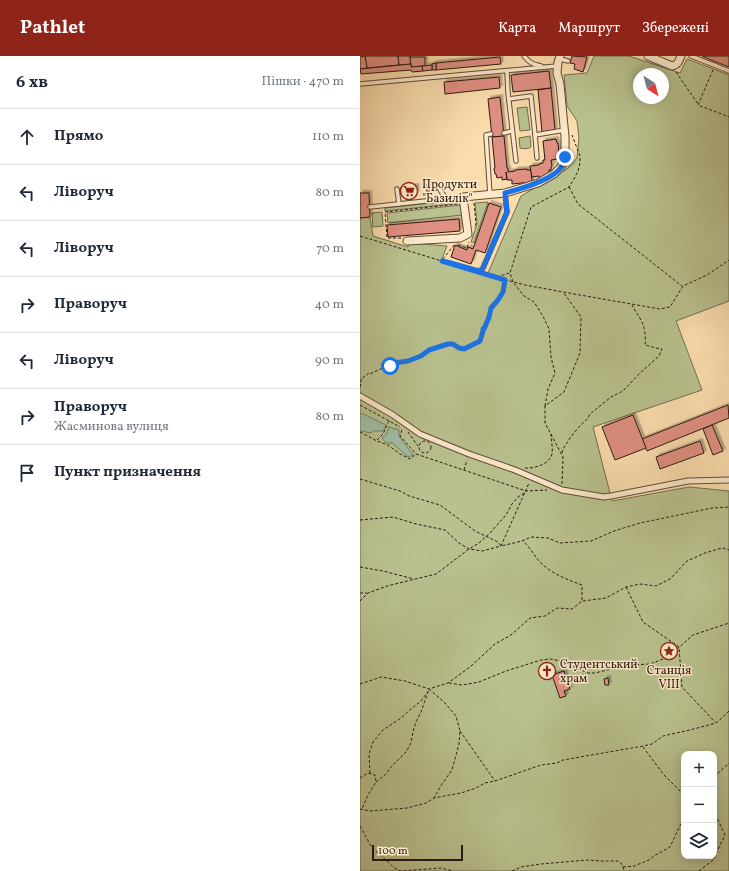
<!DOCTYPE html>
<html lang="uk">
<head>
<meta charset="utf-8">
<style>
	:root { --surface:#fff; --page:#f2f2f3; --text:#1f2937; --muted:#747a83; --line:#e0e1e3; --accent:#8f2418 }
	body { margin:0; font-family:Vollkorn,serif; background:var(--page); color:var(--text) }
	.controls { position:absolute; right:12px; bottom:12px; display:grid; overflow:hidden; border-radius:8px; box-shadow:0 2px 10px #0003 }
	.controls button { width:36px; height:36px; display:grid; place-items:center; padding:0; border:0; border-bottom:1px solid var(--line); background:var(--surface); color:var(--text); font:20px sans-serif }
	.compass { position:absolute; left:273px; top:12px; width:36px; height:36px; border-radius:50%; background:var(--surface); box-shadow:0 2px 10px #0003; rotate:144deg }
	.scale { position:absolute; left:12px; bottom:10px; width:91px; box-sizing:border-box; padding-left:4px; border:2px solid #2c1a12; border-top:0; font-size:11px; line-height:14px; white-space:nowrap; color:#2c1a12; -webkit-text-stroke:3px #fce9ca; paint-order:stroke }
	.stop { position:absolute; width:12px; height:12px; margin:-9px; border:3px solid #1a73e8; border-radius:50%; background:#fff }
	.stop.end { background:#1a73e8; border-color:#fff; box-shadow:0 1px 4px #0008 }
	.list { margin:0; padding:0; list-style:none }
	h2 { display:flex; justify-content:space-between; align-items:center; height:52px; margin:0; padding:0 16px; font-size:17px }
	h2 small { font-size:13px; font-weight:400; color:var(--muted) }
	.list li { display:grid; grid-template-columns:26px 1fr auto; gap:12px; align-items:center; box-sizing:border-box; height:56px; padding:0 16px; border-top:1px solid var(--line) }
	.list b { display:block; font-size:15px; white-space:nowrap }
	.list p { margin:0; font-size:13px; white-space:nowrap; color:var(--muted) }
	.list em { font-size:13px; font-style:normal; color:var(--muted) }
	.icon { flex:none; width:22px; height:22px; fill:none; stroke:currentColor; stroke-width:2; stroke-linecap:round; stroke-linejoin:round }
	.map { position:relative; flex:none; width:369px; height:815px; overflow:hidden }
	header { display:flex; align-items:center; gap:24px; box-sizing:border-box; height:56px; padding:0 20px; background:var(--accent); color:#fff }
	header strong { font-size:19px }
	nav { display:flex; gap:22px; margin-inline-start:auto; font-size:14px }
	main { display:flex }
	aside { flex:1; background:var(--surface) }
	.map>svg:first-child { display:block }
</style>
</head>
<body>
<header>
<strong>Pathlet</strong>
<nav><a>Карта</a><a>Маршрут</a><a>Збережені</a></nav>
</header>
<main>
<aside>
<h2>6 хв<small>Пішки · 470 m</small></h2>
<ul class="list">
<li><svg class="icon" aria-label="ahead" viewBox="0 0 24 24"><path d="M12 20V5M6 11l6-6 6 6"/></svg><div><b>Прямо</b></div><em>110 m</em></li>
<li><svg class="icon" aria-label="left" viewBox="0 0 24 24"><path d="M17 20v-9H6M10 6l-5 5 5 5"/></svg><div><b>Ліворуч</b></div><em>80 m</em></li>
<li><svg class="icon" aria-label="left" viewBox="0 0 24 24"><path d="M17 20v-9H6M10 6l-5 5 5 5"/></svg><div><b>Ліворуч</b></div><em>70 m</em></li>
<li><svg class="icon" aria-label="right" viewBox="0 0 24 24"><path d="M7 20v-9h11M14 6l5 5-5 5"/></svg><div><b>Праворуч</b></div><em>40 m</em></li>
<li><svg class="icon" aria-label="left" viewBox="0 0 24 24"><path d="M17 20v-9H6M10 6l-5 5 5 5"/></svg><div><b>Ліворуч</b></div><em>90 m</em></li>
<li><svg class="icon" aria-label="right" viewBox="0 0 24 24"><path d="M7 20v-9h11M14 6l5 5-5 5"/></svg><div><b>Праворуч</b><p>Жасминова вулиця</p></div><em>80 m</em></li>
<li><svg class="icon" aria-label="arrive" viewBox="0 0 24 24"><path d="M6 21V4h12l-3 4 3 4H6"/></svg><div><b>Пункт призначення</b></div></li>
</ul>
</aside>
<div class="map">
<svg width="369" height="815" viewBox="0 0 369 815">
	<defs>
		<filter id="shadow"><feDropShadow dx="2.5" dy="-2.5" stdDeviation="0" flood-color="#0004"/></filter>
	</defs>
	<rect width="100%" height="100%" fill="#fbddae"/>
	<filter id="stains"><feTurbulence type="fractalNoise" baseFrequency=".005" numOctaves="4"/><feColorMatrix values="0 0 0 0 .2 0 0 0 0 .09 0 0 0 0 .02 0 0 0 .5 -.17"/></filter>
	<radialGradient id="worn" r=".72"><stop offset=".6" stop-color="#630" stop-opacity="0"/><stop offset="1" stop-color="#630" stop-opacity=".3"/></radialGradient>
	<g fill="#b9c28f" stroke="#726e50" fill-rule="evenodd">
		<path d="M234,0h35l51,17 7,-14 42,16v226l-53,20 26,69 -109,37 19,74 77,-14 40,4v380h-369v-653l10,-1 3,19 35,11 1,-4 38,3 -5,13 46,14 33,-77 46,-27 10,-11 2,-20 -2,-17 -10,-15 -3,-31 23,-2zM279,18h24v24h-24zM324,698h30v102h-30z"/>
		<polygon points="167,51 170,74 160,75 157,52"/>
		<path d="M170,80l1,11c-2,2 -8,2 -11,1l-1,-10z"/>
		<polygon points="100,144 102,147 25,155 25,152"/>
		<polygon points="128,146 114,187 111,186 117,168 115,147"/>
		<polygon points="101,149 102,159 28,167 27,157"/>
		<polygon points="22,156 23,170 13,171 12,157"/>
	</g>
	<g fill="#a0bda5" stroke="#727c6a">
		<polygon points="1,357 26,369 23,375 13,375 11,377 1,375 0,374 0,358"/>
		<polygon points="29,371 39,374 39,380 53,399 48,401 32,387 26,387 22,382 26,379"/>
	</g>
	<g fill="#e09082" stroke="#2c1a12" filter="url(#shadow)">
		<polygon points="5,0 38,0 39,9 7,12"/>
		<polygon points="5,0 7,12 0,13 0,1"/>
		<polygon points="38,0 50,0 51,8 39,9"/>
		<polygon points="212,0 227,1 223,16 214,13 215,8 210,7"/>
		<polygon points="342,0 369,0 369,11 351,4"/>
		<polygon points="50,1 65,1 65,10 51,11"/>
		<polygon points="140,1 141,8 76,14 76,7"/>
		<polygon points="76,7 76,14 72,14 72,8"/>
		<polygon points="51,8 51,11 62,10 63,15 52,16 51,14 1,18 0,13"/>
		<polygon points="72,9 72,14 63,15 62,10"/>
		<polygon points="189,15 191,32 153,36 151,19"/>
		<polygon points="139,21 140,32 85,38 84,26"/>
		<polygon points="191,32 195,74 182,76 178,34"/>
		<polygon points="140,41 144,80 132,81 128,43"/>
		<polygon points="144,80 147,112 148,112 148,116 155,115 155,114 167,113 167,114 171,114 172,126 152,128 152,124 147,124 146,116 147,123 142,124 142,121 137,122 136,118 135,118 134,112 135,112 132,81"/>
		<polygon points="196,83 197,87 198,87 199,99 198,99 198,103 191,104 192,110 191,111 191,114 189,114 189,119 186,121 179,122 179,120 172,121 170,110 179,109 179,108 183,107 183,104 185,104 183,85"/>
		<polygon points="66,129 76,129 76,135 67,136"/>
		<polygon points="56,130 57,137 41,139 40,132"/>
		<polygon points="0,137 9,137 10,161 0,162"/>
		<polygon points="129,147 141,151 125,197 116,194 111,208 91,201 95,189 107,194 108,191 113,193"/>
		<polygon points="99,163 100,175 28,181 27,169"/>
		<polygon points="368,349 369,362 287,395 282,383"/>
		<polygon points="273,359 286,392 255,404 242,371"/>
		<polygon points="352,369 363,395 353,399 343,373"/>
		<polygon points="340,385 344,397 300,413 296,401"/>
		<polygon points="191,611 193,617 184,620 182,618 182,613"/>
		<polygon points="204,615 210,633 204,635 206,640 200,642 192,619"/>
		<polygon points="248,622 249,629 245,629 244,623"/>
	</g>
	<g fill="none" stroke-linecap="round" stroke-linejoin="round">
		<g stroke="#604b39" stroke-width="5.5">
			<g id="service">
				<path d="M164,0c6,7 8,8 17,10"/>
				<polyline points="331,0 369,15"/>
				<polyline points="200,3 208,5"/>
				<polyline points="147,15 148,37 156,105"/>
				<polyline points="0,28 197,10"/>
				<polyline points="149,43 171,40 175,79"/>
				<polyline points="144,77 152,75"/>
				<polyline points="177,102 175,79 205,74"/>
				<polyline points="79,132 86,143"/>
				<polyline points="37,133 39,148"/>
				<polyline points="130,139 126,79 131,78"/>
				<polyline points="10,151 103,141"/>
				<polyline points="123,212 147,156 145,137"/>
			</g>
		</g>
		<g stroke="#604b39" stroke-width="7">
			<polyline id="pedestrian" points="0,340 33,359 60,378 109,398 155,414 202,434 244,441 251,440 328,425 369,424"/>
		</g>
		<g stroke="#604b39" stroke-width="9">
			<g id="minor">
				<path d="M288,0l24,10c6,-1 7,-5 9,-10"/>
				<polyline points="47,185 100,182 108,178 103,141 145,137 178,127 194,118 201,111 205,101 205,81 200,28 197,17 198,6 200,0"/>
			</g>
		</g>
		<g stroke="#2c1a12" stroke-width="1" stroke-dasharray="3 2" stroke-linecap="butt">
			<polyline points="353,14 338,49 369,61"/>
			<polyline points="316,16 338,48"/>
			<polyline points="209,131 218,148 322,230"/>
			<polyline points="114,147 116,168 114,172"/>
			<polyline points="0,180 134,221"/>
			<polyline points="41,182 27,182 25,156 98,148"/>
			<polyline points="98,189 107,192 109,186"/>
			<polyline points="83,203 94,189"/>
			<polyline points="85,205 120,215"/>
			<polyline points="135,221 165,229 203,236 300,253 310,251 323,230 347,219 369,204"/>
			<polyline points="137,221 149,217"/>
			<polyline points="0,331 1,328 1,323 9,317 10,318 27,310 30,310 34,307 48,305 61,300 69,294 88,288 93,288 99,292 104,293 118,286 123,275 123,273 124,273 129,261 131,251 138,244 143,236 145,224"/>
			<polyline points="0,349 40,371"/>
			<polyline points="185,350 188,333 195,317 191,301 189,273 183,260 174,246 164,240 153,226 150,217 171,151 209,131 214,123 218,115 220,107 220,100 212,79"/>
			<polyline points="42,374 40,380 56,398"/>
			<polyline points="0,376 17,385 28,389 40,398 50,403 56,398 166,435 187,434"/>
			<polyline points="48,376 58,390"/>
			<polyline points="17,384 23,378 29,365"/>
			<circle cx="65" cy="391" r="6"/>
			<path d="M202,397l1,-4 7,-11 8,-10 10,-10 2,-4 21,-17 12,-6 16,-17 20,-18 3,-7 -6,-1 -11,-3c1,-7 0,-16 -3,-23 -3,-6 -7,-11 -10,-17"/>
			<path d="M165,412c9,1 25,-4 27,-14 1,-7 -1,-14 -1,-20"/>
			<polyline points="104,414 107,404"/>
			<polyline points="0,423 40,435 49,440 80,449 115,475 138,486 141,490 162,485 171,481 188,482 200,487 231,485 254,475 280,467 352,452 369,451"/>
			<polyline points="202,428 203,401 185,367 185,350 204,336 220,297 221,261 203,236"/>
			<polyline points="0,464 33,461 56,468 85,474 99,487 109,493 122,495 141,490 169,427"/>
			<polyline points="0,511 23,515 54,523"/>
			<polyline points="266,531 283,566 319,591 322,631 355,666"/>
			<polyline points="0,537 7,537"/>
			<polyline points="0,545 8,537 27,530 76,518 109,493 119,487 131,476 146,459 152,448 158,441 166,436"/>
			<polyline points="223,545 246,542 266,531 280,528 296,530 310,523 327,505 345,497 362,492 369,494"/>
			<polyline points="89,627 102,629 119,626 146,615 181,604 190,603 201,605 228,617 235,617 251,613 271,609 290,608 308,601 333,579 369,567"/>
			<path d="M0,628l21,-7 24,4 24,8 19,-6 22,-16 25,-23 16,-9 19,-17 15,-2 12,-8 15,1 10,-8v-16c-14,-5 -27,-10 -39,-20 -8,-7 -12,-17 -20,-24"/>
			<polyline points="69,633 85,647 96,660 100,675 99,688 92,714 82,728 74,742"/>
			<polyline points="100,675 135,725"/>
			<polyline points="283,691 304,719 324,739"/>
			<polyline points="10,717 9,698 13,686 23,674 41,662 51,653 61,645 69,634"/>
			<polyline points="354,721 369,707"/>
			<polyline points="0,722 8,717 15,719 16,726 8,739 2,753"/>
			<polyline points="16,726 26,718 30,712 46,696 50,689 52,682 53,675 56,666 61,656 68,636"/>
			<polyline points="0,753 10,755 47,752 66,747 74,742 101,737 116,732 125,727 135,725 181,709 197,707 203,704 283,690 292,688 303,680 330,674 356,667 364,660 369,655"/>
			<polyline points="0,770 12,792 27,805 33,811 40,815 81,812 93,815"/>
			<polyline points="263,811 274,810 289,804 294,800 310,791 324,761"/>
			<polyline points="152,815 161,811 181,808 227,804 241,805 258,805 262,808 264,815"/>
			<polyline points="339,815 353,804 365,779 357,762 354,759"/>
		</g>
		<use href="#service" stroke="#fce9ca" stroke-width="3.5"/>
		<use href="#pedestrian" stroke="#fce9ca" stroke-width="5"/>
		<use href="#minor" stroke="#fce9ca" stroke-width="7"/>
	</g>
	<g fill="none" stroke-linecap="round" stroke-linejoin="round">
		<path stroke="#1a73e8" stroke-width="5" d="M30,310l4,-3 14,-2 13,-5 8,-6 19,-6h5l6,4 5,1 16,-8 3,-10v-2h1l5,-12 2,-9 7,-8 5,-8 2,-12 -63,-19 5,1 32,9 4,-3 24,-56 -2,-19c15,-4 49,-13 57,-27 1,-3 2,-6 3,-9"/>
	</g>
	<defs>
		<g id="supermarket-ring" transform="scale(0.9)"><circle r="9.5" fill="#fce9ca" stroke="#8f2418" stroke-width="1.5"/><path d="M-6-5.5h2.5l.6 2H6L4.5 2H-2.5L-4.4-4H-6ZM-1.5 3.2a1.3 1.3 0 1 0 .1 0ZM3 3.2a1.3 1.3 0 1 0 .1 0Z" fill="#8f2418"/></g>
		<g id="sight-ring" transform="scale(0.9)"><circle r="9.5" fill="#fce9ca" stroke="#8f2418" stroke-width="1.5"/><path d="M0-6L1.8-2.2L6-1.7L2.9 1.2L3.7 5.4L0 3.3L-3.7 5.4L-2.9 1.2L-6-1.7L-1.8-2.2Z" fill="#8f2418"/></g>
		<g id="church-ring" transform="scale(0.9)"><circle r="9.5" fill="#fce9ca" stroke="#8f2418" stroke-width="1.5"/><path d="M-1.2-6h2.4v3.5h3.3v2.4h-3.3V6h-2.4V-.1h-3.3v-2.4h3.3Z" fill="#8f2418"/></g>
	</defs>
	<g fill-rule="evenodd">
		<use href="#supermarket-ring" x="49" y="135"/>
		<use href="#sight-ring" x="309" y="595"/>
		<use href="#church-ring" x="187" y="615"/>
	</g>
	<g text-anchor="middle" stroke-width="3" stroke-linejoin="round" paint-order="stroke">
		<g font-size="12" fill="#2c1a12" stroke="#fce9ca" text-anchor="start">
			<text x="62" y="132">Продукти<tspan x="62" dy="14">"Базилік"</tspan></text>
			<text x="200" y="612">Студентський<tspan x="200" dy="14">храм</tspan></text>
			<text x="309" y="618" text-anchor="middle">Cтанція<tspan x="309" dy="14">VIII</tspan></text>
		</g>
	</g>
	<rect width="100%" height="100%" filter="url(#stains)"/>
	<rect width="100%" height="100%" fill="url(#worn)"/>
</svg>
<div class="controls">
<button>+</button>
<button>−</button>
<button><svg class="icon" aria-label="layers" viewBox="0 0 24 24"><path d="M12 4l9 5-9 5-9-5zM3 14l9 5 9-5"/></svg></button>
</div>
<svg class="compass" viewBox="-18 -18 36 36"><path d="M0-13l5 13h-10z" fill="#e53935"/><path d="M0 13l5-13h-10z" fill="#747a83"/></svg>
<div class="scale">100 m</div>
<div class="stop" style="left:30px;top:310px"></div>
<div class="stop end" style="left:205px;top:101px"></div>
</div>
</main>
</body>
</html>
